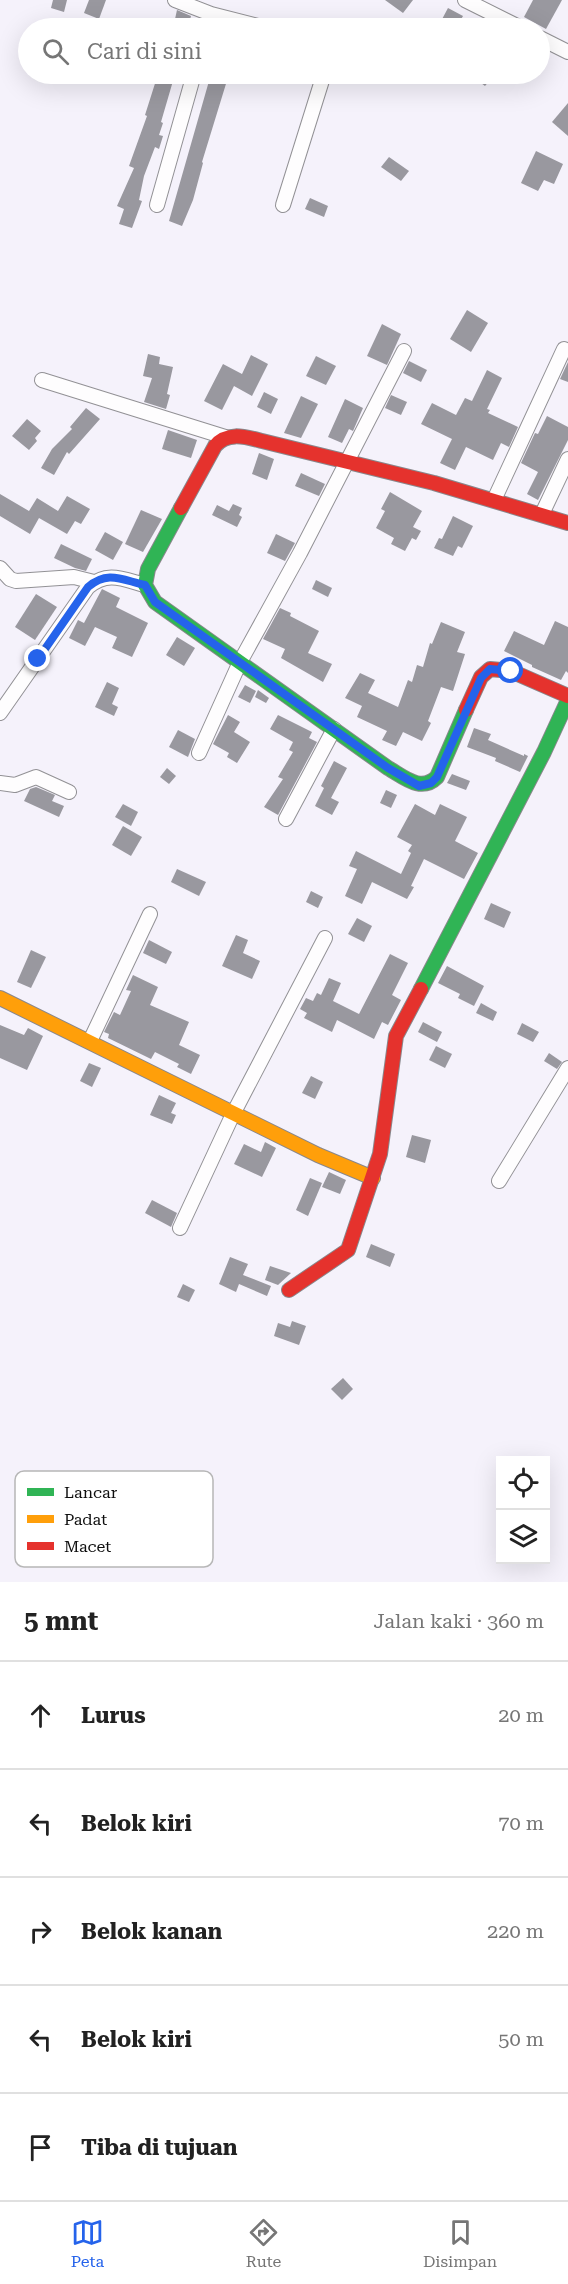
<!DOCTYPE html>
<html lang="id">
<head>
<meta charset="utf-8">
<style>
	:root { --surface:#fff; --page:#f2f2f2; --text:#222; --muted:#767676; --line:#e0e0e0; --accent:#2563eb }
	body { margin:0; font-family:"Roboto Serif",serif; background:var(--page); color:var(--text) }
	.controls { position:absolute; right:18px; bottom:18px; display:grid; overflow:hidden; border-radius:0px; box-shadow:0 6px 24px #0002 }
	.controls button { width:54px; height:54px; display:grid; place-items:center; padding:0; border:0; border-bottom:2px solid var(--line); background:var(--surface); color:var(--text); font:30px sans-serif }
	.stop { position:absolute; width:18px; height:18px; margin:-14px; border:4px solid #2563eb; border-radius:50%; background:#fff }
	.stop.end { background:#2563eb; border-color:#fff; box-shadow:0 2px 6px #0008 }
	.list { margin:0; padding:0; list-style:none }
	h2 { display:flex; justify-content:space-between; align-items:center; height:78px; margin:0; padding:0 24px; font-size:26px }
	h2 small { font-size:20px; font-weight:400; color:var(--muted) }
	.list li { display:grid; grid-template-columns:39px 1fr auto; gap:18px; align-items:center; box-sizing:border-box; height:108px; padding:0 24px; border-top:2px solid var(--line) }
	.list b { display:block; font-size:22px; white-space:nowrap }
	.list em { font-size:20px; font-style:normal; color:var(--muted) }
	.icon { flex:none; width:33px; height:33px; fill:none; stroke:currentColor; stroke-width:2; stroke-linecap:round; stroke-linejoin:round }
	.map { position:relative; flex:none; width:568px; height:1582px; overflow:hidden }
	.search { position:absolute; background:var(--surface); box-shadow:0 6px 24px #0002; left:18px; right:18px; top:18px; height:66px; display:flex; align-items:center; gap:15px; box-sizing:border-box; padding:0 21px; border-radius:33px; color:var(--muted); font-size:22px }
	.sheet { height:618px; background:var(--surface) }
	nav { display:flex; justify-content:space-around; align-items:center; box-sizing:border-box; height:84px; border-top:2px solid var(--line); background:var(--surface); font-size:16px; color:var(--muted) }
	nav a { display:grid; justify-items:center; gap:3px }
	nav .on { color:var(--accent) }
	.map>svg:first-child { display:block }
</style>
</head>
<body>
<div class="map">
<svg width="568" height="1582" viewBox="0 0 568 1582">
	<rect width="100%" height="100%" fill="#f5f2fb"/>
	<g fill="#99989f">
		<polygon points="53,0 67,0 64,12 51,8"/>
		<polygon points="89,0 106,0 99,19 84,13"/>
		<polygon points="385,0 413,0 403,13"/>
		<polygon points="533,0 562,0 546,29 524,17"/>
		<polygon points="448,8 463,16 456,28 451,28 440,23"/>
		<polygon points="177,10 191,16 188,28 173,28"/>
		<polygon points="158,74 175,74 161,122 163,123 159,135 163,136 159,149 155,147 144,176 139,200 142,201 132,228 119,224 124,209 117,206 134,168 129,166 147,116 145,115"/>
		<polygon points="211,74 229,74 202,162 203,163 193,200 182,226 169,221"/>
		<polygon points="469,74 495,74 485,86"/>
		<polygon points="568,103 568,136 552,122"/>
		<polygon points="536,151 563,164 554,184 544,180 538,191 521,183"/>
		<polygon points="389,157 409,171 401,181 381,167"/>
		<polygon points="310,198 328,206 324,217 305,209"/>
		<polygon points="467,310 488,323 471,352 450,339"/>
		<polygon points="382,324 401,334 387,365 367,356"/>
		<polygon points="148,354 160,357 159,364 173,367 167,394 170,395 166,409 144,402 152,378 143,376"/>
		<polygon points="251,355 268,364 252,396 234,386 222,410 204,401 223,364 242,374"/>
		<polygon points="316,356 336,366 326,385 306,376"/>
		<polygon points="409,361 427,370 421,382 403,373"/>
		<polygon points="568,362 568,382 560,379"/>
		<polygon points="487,370 502,378 487,409 490,410 488,413 518,427 509,447 501,443 493,460 466,447 455,470 440,463 452,439 421,424 432,403 456,415 465,398 472,401"/>
		<polygon points="264,392 278,399 271,414 257,407"/>
		<polygon points="391,395 407,402 401,415 385,408"/>
		<polygon points="301,396 318,404 301,438 284,433"/>
		<polygon points="345,399 363,408 353,431 349,429 342,443 328,437"/>
		<polygon points="86,408 100,419 69,454 67,452 54,475 41,468 52,449 72,429 70,427"/>
		<polygon points="547,416 568,427 568,440 538,500 527,494 538,472 521,463 535,433 538,434"/>
		<polygon points="27,419 41,431 35,438 37,441 29,450 12,436"/>
		<polygon points="168,430 197,440 191,458 162,449"/>
		<polygon points="259,453 274,459 267,480 252,474"/>
		<polygon points="301,473 325,484 319,496 295,486"/>
		<polygon points="390,492 422,511 413,527 421,531 416,540 412,538 405,551 391,544 394,538 376,528 385,511 381,509"/>
		<polygon points="0,494 29,511 37,498 58,511 67,496 90,509 81,524 75,521 67,534 39,518 30,534 0,516"/>
		<polygon points="233,504 242,508 239,515 242,517 237,527 212,515 217,505 229,511"/>
		<polygon points="141,510 162,519 143,552 125,544"/>
		<polygon points="453,516 473,526 462,548 458,546 453,556 434,548 439,538 442,539"/>
		<polygon points="105,532 123,542 113,560 95,550"/>
		<polygon points="276,534 295,543 285,561 267,553"/>
		<polygon points="61,544 92,559 86,571 75,568 54,558"/>
		<polygon points="316,580 332,588 328,597 312,589"/>
		<polygon points="102,589 120,598 116,607 148,623 132,657 112,648 117,637 95,627 85,646 69,638 78,620 84,623"/>
		<polygon points="36,594 57,607 35,640 15,627"/>
		<polygon points="280,608 291,613 290,616 319,631 308,653 332,664 323,682 281,658 285,649 263,639"/>
		<polygon points="555,621 568,627 568,673 566,671 561,680 532,667 532,665 504,651 514,631 544,645"/>
		<polygon points="441,622 465,632 457,652 465,654 453,691 441,687 428,721 431,723 422,741 403,732 396,746 382,740 387,731 357,717 362,706 345,698 360,673 375,680 368,693 398,707 408,680 412,682 417,665 423,667 430,643 432,644"/>
		<polygon points="177,637 195,648 184,666 166,655"/>
		<polygon points="107,682 119,688 112,704 118,707 114,716 95,707"/>
		<polygon points="245,685 256,691 250,703 238,697"/>
		<polygon points="258,690 269,698 266,703 255,697"/>
		<polygon points="228,715 240,722 234,732 250,742 237,763 227,757 229,753 213,744"/>
		<polygon points="278,715 312,732 309,738 317,742 278,815 264,807 283,779 278,777 293,752 289,750 293,742 270,729"/>
		<polygon points="474,728 491,734 488,740 524,756 524,754 528,756 520,772 495,761 496,758 467,747"/>
		<polygon points="178,730 195,739 188,757 169,747"/>
		<polygon points="334,761 347,768 331,798 339,802 332,815 315,806 324,788 321,786"/>
		<polygon points="167,768 176,776 169,784 160,777"/>
		<polygon points="452,774 470,781 466,790 447,783"/>
		<polygon points="36,787 55,795 52,801 64,806 59,817 24,801 30,789"/>
		<polygon points="386,790 397,795 391,808 380,803"/>
		<polygon points="123,804 138,812 131,826 115,817"/>
		<polygon points="415,804 435,815 440,804 467,817 455,841 478,853 464,879 424,859 411,886 414,887 407,899 372,882 362,904 345,896 357,869 349,866 356,851 401,874 411,853 408,851 412,845 397,837"/>
		<polygon points="123,826 142,837 131,856 112,845"/>
		<polygon points="177,869 206,882 199,896 171,882"/>
		<polygon points="311,891 323,897 318,908 306,902"/>
		<polygon points="491,903 511,912 504,928 484,919"/>
		<polygon points="357,918 372,926 364,942 348,934"/>
		<polygon points="236,935 248,940 243,953 260,961 252,979 222,966"/>
		<polygon points="149,940 172,952 166,964 143,953"/>
		<polygon points="31,950 46,957 31,988 17,982"/>
		<polygon points="390,954 408,963 392,995 401,1000 388,1025 382,1022 374,1039 337,1020 332,1032 304,1018 307,1013 300,1009 306,998 313,1001 317,993 321,995 329,978 341,983 333,1001 359,1014"/>
		<polygon points="447,966 484,986 474,1006 458,998 460,994 438,983"/>
		<polygon points="133,975 158,987 150,1005 189,1022 179,1045 200,1055 191,1074 177,1067 179,1064 155,1052 151,1059 108,1038 109,1034 104,1032 114,1012 120,1015 131,991 126,990"/>
		<polygon points="481,1003 497,1012 493,1021 476,1013"/>
		<polygon points="423,1022 442,1032 437,1042 418,1032"/>
		<polygon points="522,1023 539,1032 533,1042 517,1034"/>
		<polygon points="0,1025 24,1035 28,1028 43,1036 27,1070 0,1058"/>
		<polygon points="436,1046 452,1054 445,1068 429,1060"/>
		<polygon points="549,1053 562,1062 557,1069 544,1061"/>
		<polygon points="89,1063 101,1068 92,1087 80,1081"/>
		<polygon points="311,1076 323,1082 315,1099 302,1093"/>
		<polygon points="159,1095 176,1103 171,1113 176,1115 172,1124 150,1115"/>
		<polygon points="412,1135 431,1140 425,1163 406,1157"/>
		<polygon points="265,1142 276,1148 262,1177 234,1164 244,1144 261,1152"/>
		<polygon points="329,1172 346,1180 340,1194 322,1187"/>
		<polygon points="310,1178 322,1183 308,1216 296,1210"/>
		<polygon points="152,1200 177,1213 171,1227 145,1213"/>
		<polygon points="371,1244 395,1254 390,1267 366,1257"/>
		<polygon points="230,1257 248,1264 243,1275 271,1286 267,1296 239,1284 236,1292 219,1284"/>
		<polygon points="270,1266 291,1273 278,1285 265,1280"/>
		<polygon points="183,1284 195,1290 189,1302 177,1297"/>
		<polygon points="292,1321 306,1326 299,1345 274,1336 278,1323 290,1327"/>
		<polygon points="343,1378 353,1389 342,1400 331,1389"/>
	</g>
	<g fill="none" stroke-linecap="round" stroke-linejoin="round">
		<g stroke="#929195" stroke-width="16">
			<g id="street">
				<polyline points="175,0 211,14 266,28"/>
				<polyline points="465,0 521,28"/>
				<polyline points="540,38 568,52"/>
				<polyline points="157,205 194,74"/>
				<polyline points="283,205 324,74"/>
				<polyline points="42,380 225,437"/>
				<polyline points="494,500 564,349"/>
				<polyline points="542,514 568,459"/>
				<polyline points="0,568 10,579 16,581 74,577 94,582"/>
				<path d="M0,713l88,-126c20,-16 34,-8 57,-2"/>
				<polyline points="199,753 240,662 300,553 404,351"/>
				<polyline points="0,783 15,785 36,777 69,792"/>
				<polyline points="286,819 334,729"/>
				<polyline points="90,1041 150,914"/>
				<polyline points="499,1181 568,1068"/>
				<polyline points="180,1228 233,1114 325,938"/>
			</g>
		</g>
		<g stroke="#89878b" stroke-width="16">
			<g id="fast">
				<path d="M181,508l-33,61 -3,16 10,17 233,166c16,9 33,25 49,9l29,-67"/>
				<polyline points="421,989 544,752 568,700"/>
			</g>
		</g>
		<g stroke="#89878b" stroke-width="16">
			<polyline id="slow" points="0,998 318,1155 373,1178"/>
		</g>
		<g stroke="#89878b" stroke-width="16">
			<g id="jam">
				<path d="M181,508l34,-62c12,-15 31,-9 47,-5l172,42 134,40"/>
				<polyline points="466,710 481,677 490,669 511,671 568,696"/>
				<polyline points="289,1290 348,1250 380,1154 396,1036 421,989"/>
			</g>
		</g>
		<use href="#street" stroke="#fefdfe" stroke-width="14"/>
		<use href="#fast" stroke="#30b455" stroke-width="14"/>
		<use href="#slow" stroke="#ff9f0a" stroke-width="14"/>
		<use href="#jam" stroke="#e5322d" stroke-width="14"/>
	</g>
	<g fill="none" stroke-linecap="round" stroke-linejoin="round">
		<path stroke="#2563eb" stroke-width="8" d="M38,659l50,-72c20,-17 34,-7 57,-2l10,17 233,166 31,18 12,-3 6,-6 44,-99 9,-9 21,2"/>
	</g>
	<rect x="15" y="1471" width="198" height="96" rx="9" fill="#fff" stroke="#b7b7b7" stroke-width="1.5"/>
	<rect x="27" y="1488" width="27" height="8" fill="#30b455"/>
	<rect x="27" y="1515" width="27" height="8" fill="#ff9f0a"/>
	<rect x="27" y="1542" width="27" height="8" fill="#e5322d"/>
	<g font-size="16" fill="#0e0e0e">
		<text x="64" y="1498">Lancar</text>
		<text x="64" y="1525">Padat</text>
		<text x="64" y="1552">Macet</text>
	</g>
</svg>
<div class="controls">
<button><svg class="icon" aria-label="locate" viewBox="0 0 24 24"><circle cx="12" cy="12" r="6"/><path d="M12 2v4M12 18v4M2 12h4M18 12h4"/></svg></button>
<button><svg class="icon" aria-label="layers" viewBox="0 0 24 24"><path d="M12 4l9 5-9 5-9-5zM3 14l9 5 9-5"/></svg></button>
</div>
<div class="stop" style="left:511px;top:671px"></div>
<div class="stop end" style="left:38px;top:659px"></div>
<div class="search"><svg class="icon" aria-label="search" viewBox="0 0 24 24"><circle cx="10" cy="10" r="6"/><path d="M15 15l6 6"/></svg>Cari di sini</div>
</div>
<section class="sheet">
<h2>5 mnt<small>Jalan kaki · 360 m</small></h2>
<ul class="list">
<li><svg class="icon" aria-label="ahead" viewBox="0 0 24 24"><path d="M12 20V5M6 11l6-6 6 6"/></svg><div><b>Lurus</b></div><em>20 m</em></li>
<li><svg class="icon" aria-label="left" viewBox="0 0 24 24"><path d="M17 20v-9H6M10 6l-5 5 5 5"/></svg><div><b>Belok kiri</b></div><em>70 m</em></li>
<li><svg class="icon" aria-label="right" viewBox="0 0 24 24"><path d="M7 20v-9h11M14 6l5 5-5 5"/></svg><div><b>Belok kanan</b></div><em>220 m</em></li>
<li><svg class="icon" aria-label="left" viewBox="0 0 24 24"><path d="M17 20v-9H6M10 6l-5 5 5 5"/></svg><div><b>Belok kiri</b></div><em>50 m</em></li>
<li><svg class="icon" aria-label="arrive" viewBox="0 0 24 24"><path d="M6 21V4h12l-3 4 3 4H6"/></svg><div><b>Tiba di tujuan</b></div></li>
</ul>
</section>
<nav>
<a class="on"><svg class="icon" aria-label="map" viewBox="0 0 24 24"><path d="M3 6l6-2 6 2 6-2v14l-6 2-6-2-6 2zM9 4v14M15 6v14"/></svg>Peta</a>
<a><svg class="icon" aria-label="directions" viewBox="0 0 24 24"><path d="M12 3l9 9-9 9-9-9zM9 14v-3h6M13 9l2 2-2 2"/></svg>Rute</a>
<a><svg class="icon" aria-label="saved" viewBox="0 0 24 24"><path d="M7 4h10v16l-5-4-5 4z"/></svg>Disimpan</a>
</nav>
</body>
</html>
